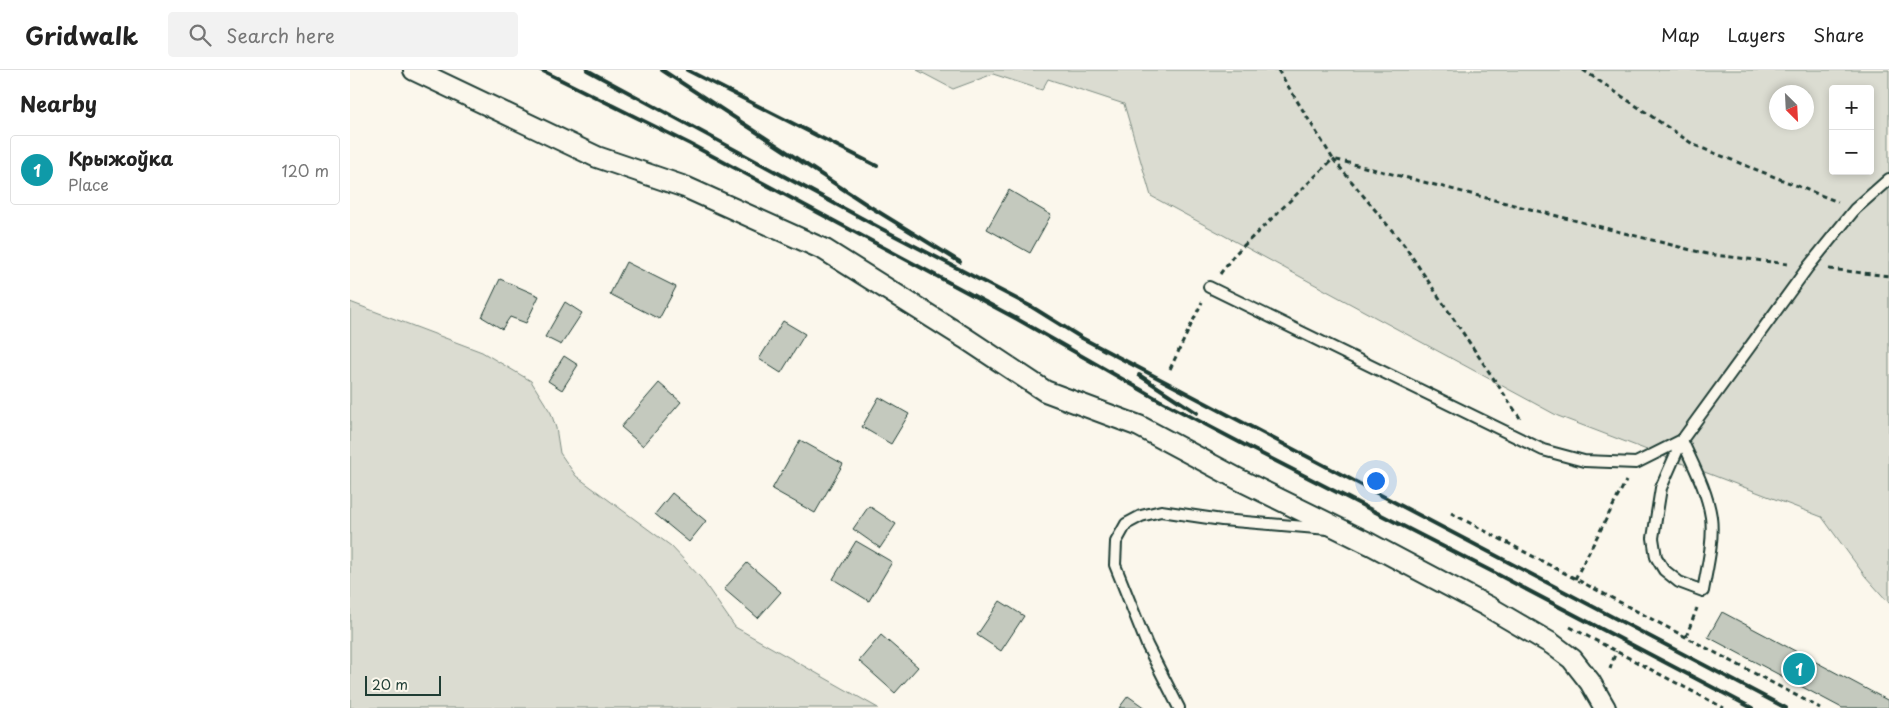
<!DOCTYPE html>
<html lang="en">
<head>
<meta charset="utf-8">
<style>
	:root { --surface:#fff; --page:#f2f2f2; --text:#222; --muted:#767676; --line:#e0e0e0; --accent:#c8321e }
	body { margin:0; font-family:"Playpen Sans",sans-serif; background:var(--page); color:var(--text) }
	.controls { position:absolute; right:15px; top:15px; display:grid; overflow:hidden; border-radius:5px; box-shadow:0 2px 8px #0003 }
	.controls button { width:45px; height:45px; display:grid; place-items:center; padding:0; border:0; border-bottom:1px solid var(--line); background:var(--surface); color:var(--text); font:25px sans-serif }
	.compass { position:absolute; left:1419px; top:15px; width:45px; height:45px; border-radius:50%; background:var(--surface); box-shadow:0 2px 8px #0003; rotate:156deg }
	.scale { position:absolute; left:15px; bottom:12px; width:76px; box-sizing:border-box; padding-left:5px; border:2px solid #1f3d34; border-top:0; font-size:14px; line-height:18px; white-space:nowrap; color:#1f3d34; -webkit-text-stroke:4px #fbf7ec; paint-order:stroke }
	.you { position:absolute; left:1025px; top:410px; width:18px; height:18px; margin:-12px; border:4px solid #fff; border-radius:50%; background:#1a73e8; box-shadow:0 0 0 8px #1a73e833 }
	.badge { display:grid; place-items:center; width:32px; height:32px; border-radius:50%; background:var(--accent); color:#fff; font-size:16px; font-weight:700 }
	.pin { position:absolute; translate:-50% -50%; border:2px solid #fff; box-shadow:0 1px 5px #0006 }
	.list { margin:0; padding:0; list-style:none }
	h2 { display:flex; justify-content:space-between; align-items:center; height:65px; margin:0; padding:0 20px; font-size:21px }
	h2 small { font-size:16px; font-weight:400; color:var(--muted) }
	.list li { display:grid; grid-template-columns:32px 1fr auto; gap:15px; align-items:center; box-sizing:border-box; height:70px; margin:0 10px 10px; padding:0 10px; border:1px solid var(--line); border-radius:5px }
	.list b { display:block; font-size:19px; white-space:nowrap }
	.list p { margin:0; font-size:16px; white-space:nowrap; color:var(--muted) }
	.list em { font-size:16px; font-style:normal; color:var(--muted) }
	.icon { flex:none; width:28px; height:28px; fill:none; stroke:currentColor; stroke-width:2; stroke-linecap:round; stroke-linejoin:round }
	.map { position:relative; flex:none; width:1539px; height:638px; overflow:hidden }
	header { display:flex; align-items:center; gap:30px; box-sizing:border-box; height:70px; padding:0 25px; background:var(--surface); border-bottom:1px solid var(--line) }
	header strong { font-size:24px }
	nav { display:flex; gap:28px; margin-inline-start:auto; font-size:18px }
	.search { width:350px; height:45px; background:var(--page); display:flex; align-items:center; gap:12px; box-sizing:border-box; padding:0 18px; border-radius:5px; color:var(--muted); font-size:19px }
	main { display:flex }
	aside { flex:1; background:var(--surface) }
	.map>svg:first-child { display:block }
</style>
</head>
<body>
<header>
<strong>Gridwalk</strong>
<div class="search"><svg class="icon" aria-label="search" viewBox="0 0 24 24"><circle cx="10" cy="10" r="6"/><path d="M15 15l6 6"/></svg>Search here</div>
<nav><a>Map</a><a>Layers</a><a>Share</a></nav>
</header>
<main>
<aside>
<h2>Nearby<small></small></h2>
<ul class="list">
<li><span class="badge" style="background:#0f9aa8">1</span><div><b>Крыжоўка</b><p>Place</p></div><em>120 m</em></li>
</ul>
</aside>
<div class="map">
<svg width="1539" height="638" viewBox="0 0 1539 638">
	<rect width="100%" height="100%" fill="#fbf7ec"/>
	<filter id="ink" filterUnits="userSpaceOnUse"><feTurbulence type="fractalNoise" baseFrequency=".02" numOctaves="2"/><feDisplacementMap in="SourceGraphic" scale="10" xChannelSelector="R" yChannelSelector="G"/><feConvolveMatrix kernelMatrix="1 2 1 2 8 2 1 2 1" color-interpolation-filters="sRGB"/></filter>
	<g filter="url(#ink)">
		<g fill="#dbdcd1" stroke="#7d8c82" fill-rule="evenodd">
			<path d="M567,0h972v533l-24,-27 -43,-59 -264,-101 -407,-220 -27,-92 -76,-25 -6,11 -49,-16 -40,15zM1483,19h37v82h-37zM1426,22h30v30h-30z"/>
			<polygon points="0,232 132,282 181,311 201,343 206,358 210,383 226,406 321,476 351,508 385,557 528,638 0,638"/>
		</g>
		<g fill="#c4c9be" stroke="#1f3d34">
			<polygon points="659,120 701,145 680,183 637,159"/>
			<polygon points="276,192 326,217 309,249 260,224"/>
			<polygon points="150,209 189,226 176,253 160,247 152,259 132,247"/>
			<polygon points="215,232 232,243 211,275 195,267"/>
			<polygon points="433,251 455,264 431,303 409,289"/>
			<polygon points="214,286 228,295 212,320 198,311"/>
			<polygon points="309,313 331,332 293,376 271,357"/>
			<polygon points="529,327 559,344 541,374 512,357"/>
			<polygon points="450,370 493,394 465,443 422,419"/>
			<polygon points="322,423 356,451 339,472 305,444"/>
			<polygon points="519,436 546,454 530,478 503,459"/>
			<polygon points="506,471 542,492 519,531 483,509"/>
			<polygon points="397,493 431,522 408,548 374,519"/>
			<polygon points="650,531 674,546 651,581 627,565"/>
			<polygon points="1372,542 1539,631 1539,638 1492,638 1358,567"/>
			<polygon points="531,565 568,597 545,623 509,591"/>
			<polygon points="778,626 795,638 769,638"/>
		</g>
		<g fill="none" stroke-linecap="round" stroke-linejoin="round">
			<g stroke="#1f3d34" stroke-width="14">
				<g id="service">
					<polyline points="859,217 1193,380 1234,391 1286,393 1332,370"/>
					<path d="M1332,370c11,25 25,50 29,77 3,24 -4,51 -8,74l-24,-9 -15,-12 -8,-13 -3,-19 8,-50 21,-48 126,-173 47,-58 34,-30"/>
					<polyline points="829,638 797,575 765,495 766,472 776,454 791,446 811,441 872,450 978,459"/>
				</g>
			</g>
			<g stroke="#1f3d34" stroke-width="24">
				<polyline id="minor" points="64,0 247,87 335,117 475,180 615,268 695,321 789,356 890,410 1020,474 1137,536 1202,574 1222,589 1240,612 1255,638"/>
			</g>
			<g stroke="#1f3d34" stroke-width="3" stroke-dasharray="5 4" stroke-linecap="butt">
				<polyline points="928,0 983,89 1357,184 1438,194"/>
				<polyline points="1233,0 1344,75 1488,132"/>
				<polyline points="1479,199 1539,206"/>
				<polyline points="870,204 884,185 983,89 1054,175 1170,348"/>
				<polyline points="820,299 852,232"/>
				<polyline points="1101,443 1470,638"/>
				<polyline points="1225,509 1276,411"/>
				<polyline points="1220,557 1374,638"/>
				<polyline points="1336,567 1347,538"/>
				<polyline points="1260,599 1266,581"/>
			</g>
			<use href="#service" stroke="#fbf7ec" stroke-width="10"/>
			<use href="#minor" stroke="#fbf7ec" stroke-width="20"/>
			<g stroke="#1f3d34" stroke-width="4">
				<polyline points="191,0 340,74 527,174 667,249 809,330 904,380 1143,502 1402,638"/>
				<polyline points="237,0 530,158 682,237 732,268 1436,638"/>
				<polyline points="312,0 519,136 610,192"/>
				<polyline points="337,0 527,96"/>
				<polyline points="789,305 847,343"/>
			</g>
		</g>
	</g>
</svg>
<div class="controls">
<button>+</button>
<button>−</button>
</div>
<svg class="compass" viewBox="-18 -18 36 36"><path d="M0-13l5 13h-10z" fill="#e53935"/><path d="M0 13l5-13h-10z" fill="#767676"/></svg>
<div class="scale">20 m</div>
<div class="you"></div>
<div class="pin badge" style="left:1449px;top:599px;background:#0f9aa8">1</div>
</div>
</main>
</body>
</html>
